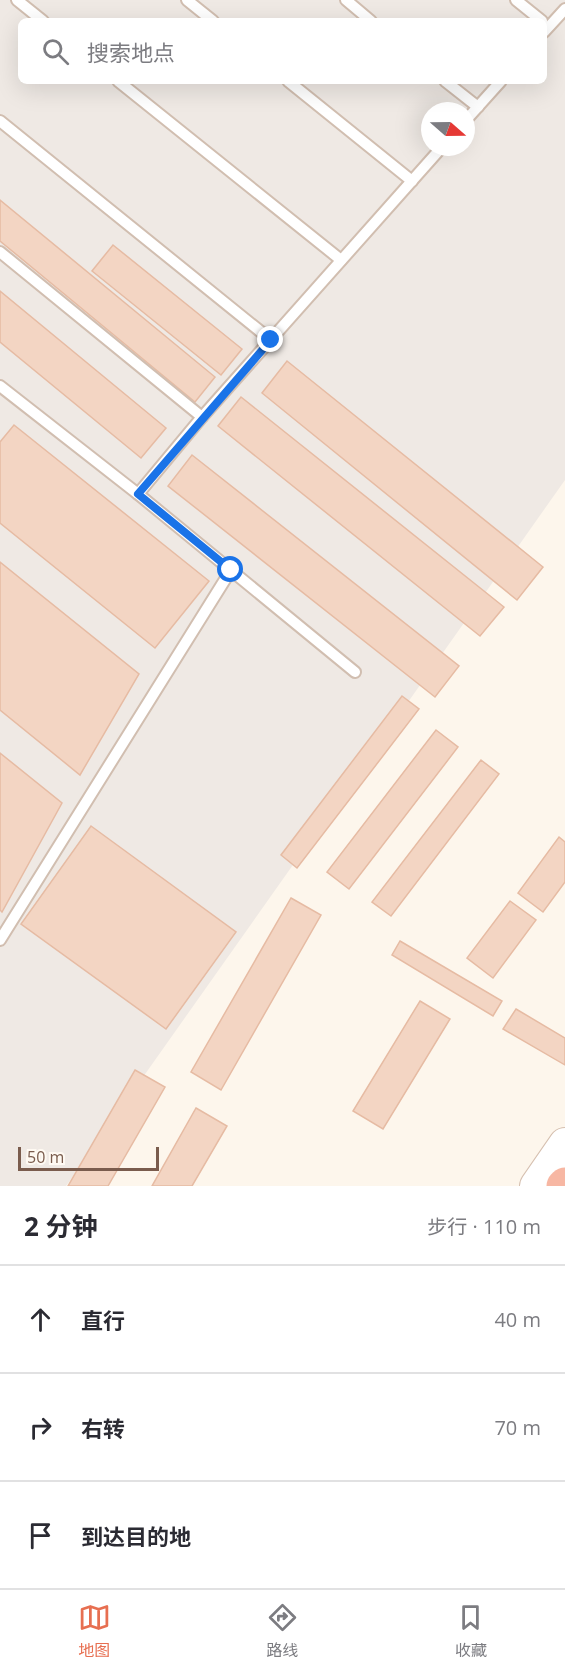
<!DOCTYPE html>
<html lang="zh">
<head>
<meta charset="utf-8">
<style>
	:root { --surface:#fff; --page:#f2f2f3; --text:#2b2b33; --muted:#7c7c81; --line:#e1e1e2; --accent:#e76f51 }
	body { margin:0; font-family:"Open Sans","Noto Sans SC",sans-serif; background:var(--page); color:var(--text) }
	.compass { position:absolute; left:421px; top:102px; width:54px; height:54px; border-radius:50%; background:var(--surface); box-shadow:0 6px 24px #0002; rotate:110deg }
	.scale { position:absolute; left:18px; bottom:15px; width:141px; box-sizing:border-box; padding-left:6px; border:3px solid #7a5c4d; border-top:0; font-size:16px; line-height:21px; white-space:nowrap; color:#7a5c4d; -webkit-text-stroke:4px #fffaf3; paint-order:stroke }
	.stop { position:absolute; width:18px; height:18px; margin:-14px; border:4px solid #1a73e8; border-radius:50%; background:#fff }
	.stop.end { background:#1a73e8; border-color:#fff; box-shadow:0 2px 6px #0008 }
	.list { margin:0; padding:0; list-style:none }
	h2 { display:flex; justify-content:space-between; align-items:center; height:78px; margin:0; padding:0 24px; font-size:26px }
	h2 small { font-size:20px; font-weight:400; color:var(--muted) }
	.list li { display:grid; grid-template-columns:39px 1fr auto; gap:18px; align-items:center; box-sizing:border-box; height:108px; padding:0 24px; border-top:2px solid var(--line) }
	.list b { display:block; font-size:22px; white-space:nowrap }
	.list em { font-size:20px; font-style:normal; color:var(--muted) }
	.icon { flex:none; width:33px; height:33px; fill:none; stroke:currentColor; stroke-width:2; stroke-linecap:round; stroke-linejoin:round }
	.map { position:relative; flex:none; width:565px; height:1186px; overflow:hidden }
	.search { position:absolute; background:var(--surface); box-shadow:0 6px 24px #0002; left:18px; right:18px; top:18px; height:66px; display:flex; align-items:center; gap:15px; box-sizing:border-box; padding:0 21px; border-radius:9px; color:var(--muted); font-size:22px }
	.sheet { height:402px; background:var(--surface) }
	nav { display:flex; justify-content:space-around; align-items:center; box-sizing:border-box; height:84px; border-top:2px solid var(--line); background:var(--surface); font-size:16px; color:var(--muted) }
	nav a { display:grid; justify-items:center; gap:3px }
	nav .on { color:var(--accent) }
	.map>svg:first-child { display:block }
</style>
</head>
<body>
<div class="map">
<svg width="565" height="1186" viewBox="0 0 565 1186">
	<rect width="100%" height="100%" fill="#fdf6ec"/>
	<path fill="#efe9e4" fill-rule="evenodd" d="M0,0h565v480l-499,706h-66zM21,21h523v60h-523zM430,111h36v36h-36z"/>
	<g fill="#f3d5c3" stroke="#e6bba3" stroke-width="1.5">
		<polygon points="0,200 215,377 195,402 0,241"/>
		<polygon points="113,245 242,349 221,375 92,271"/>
		<polygon points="0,291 166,428 141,458 0,342"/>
		<polygon points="287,361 543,567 517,600 262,393"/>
		<polygon points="241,397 504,607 480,636 218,426"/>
		<polygon points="14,425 209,581 155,648 0,523 0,442"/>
		<polygon points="192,455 459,666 435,697 168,486"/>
		<polygon points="0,562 139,674 80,775 0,710"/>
		<polygon points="402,696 419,709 297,868 281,855"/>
		<polygon points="436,730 458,747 349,889 327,872"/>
		<polygon points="0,753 62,803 2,912 0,910"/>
		<polygon points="481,760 499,774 391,916 372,902"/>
		<polygon points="91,826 236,932 166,1029 21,924"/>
		<polygon points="559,837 565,842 565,882 543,912 518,893"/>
		<polygon points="291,898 321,915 221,1090 191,1072"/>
		<polygon points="510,901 536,920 493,978 467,958"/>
		<polygon points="400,941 502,1001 493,1016 392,955"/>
		<polygon points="420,1001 450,1019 383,1129 353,1111"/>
		<polygon points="516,1009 565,1038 565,1065 503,1029"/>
		<polygon points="135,1070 165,1087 108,1186 68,1186"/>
		<polygon points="196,1108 227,1126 192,1186 152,1186"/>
	</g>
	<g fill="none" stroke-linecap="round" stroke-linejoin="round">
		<g stroke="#d1beb0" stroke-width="14">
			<g id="service">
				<polyline points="17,0 43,21"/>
				<polyline points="187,0 213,21"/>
				<polyline points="346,0 371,21"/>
				<polyline points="516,0 542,21"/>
				<polyline points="544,32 565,9"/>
				<polyline points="118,81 341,260"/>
				<polyline points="288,81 412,181"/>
				<polyline points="445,81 478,107"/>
				<polyline points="466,120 501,81"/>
				<polyline points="0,121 271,340"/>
				<polyline points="0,252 202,417"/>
				<polyline points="0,386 138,494 355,672"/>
				<polyline points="138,494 202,417 442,147"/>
				<polyline points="0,940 231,570"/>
			</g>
		</g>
		<g stroke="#d6c0b0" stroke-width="34">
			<polyline id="secondary" points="536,1186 565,1144"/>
		</g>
		<g stroke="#dad1cd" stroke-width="36">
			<polyline id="motorway" points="563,1186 565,1184"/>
		</g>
		<use href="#service" stroke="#fff" stroke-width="10"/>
		<use href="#secondary" stroke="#fff" stroke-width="32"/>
		<use href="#motorway" stroke="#f7b7a3" stroke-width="33"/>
	</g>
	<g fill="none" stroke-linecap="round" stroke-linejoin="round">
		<polyline stroke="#1a73e8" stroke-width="8" points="231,570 138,494 271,340"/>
	</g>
</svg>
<svg class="compass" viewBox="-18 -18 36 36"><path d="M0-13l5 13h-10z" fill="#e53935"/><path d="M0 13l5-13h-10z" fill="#7c7c81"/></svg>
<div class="scale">50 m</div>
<div class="stop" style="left:231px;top:570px"></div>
<div class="stop end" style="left:271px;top:340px"></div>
<div class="search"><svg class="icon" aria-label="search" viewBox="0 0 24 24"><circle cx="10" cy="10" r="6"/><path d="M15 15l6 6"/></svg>搜索地点</div>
</div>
<section class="sheet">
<h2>2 分钟<small>步行 · 110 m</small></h2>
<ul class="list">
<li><svg class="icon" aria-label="ahead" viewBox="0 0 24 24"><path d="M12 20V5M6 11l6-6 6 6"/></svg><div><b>直行</b></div><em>40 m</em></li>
<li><svg class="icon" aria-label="right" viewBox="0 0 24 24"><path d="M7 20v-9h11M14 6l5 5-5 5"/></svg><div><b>右转</b></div><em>70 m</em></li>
<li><svg class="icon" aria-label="arrive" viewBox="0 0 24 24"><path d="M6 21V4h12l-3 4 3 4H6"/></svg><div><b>到达目的地</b></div></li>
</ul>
</section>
<nav>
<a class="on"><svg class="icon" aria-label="map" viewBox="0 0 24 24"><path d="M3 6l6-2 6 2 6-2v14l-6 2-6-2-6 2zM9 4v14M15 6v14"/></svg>地图</a>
<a><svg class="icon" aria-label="directions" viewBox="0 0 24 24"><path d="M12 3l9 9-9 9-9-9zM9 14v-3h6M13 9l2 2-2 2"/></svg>路线</a>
<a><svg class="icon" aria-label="saved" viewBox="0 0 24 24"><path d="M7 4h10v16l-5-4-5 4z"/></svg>收藏</a>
</nav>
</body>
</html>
